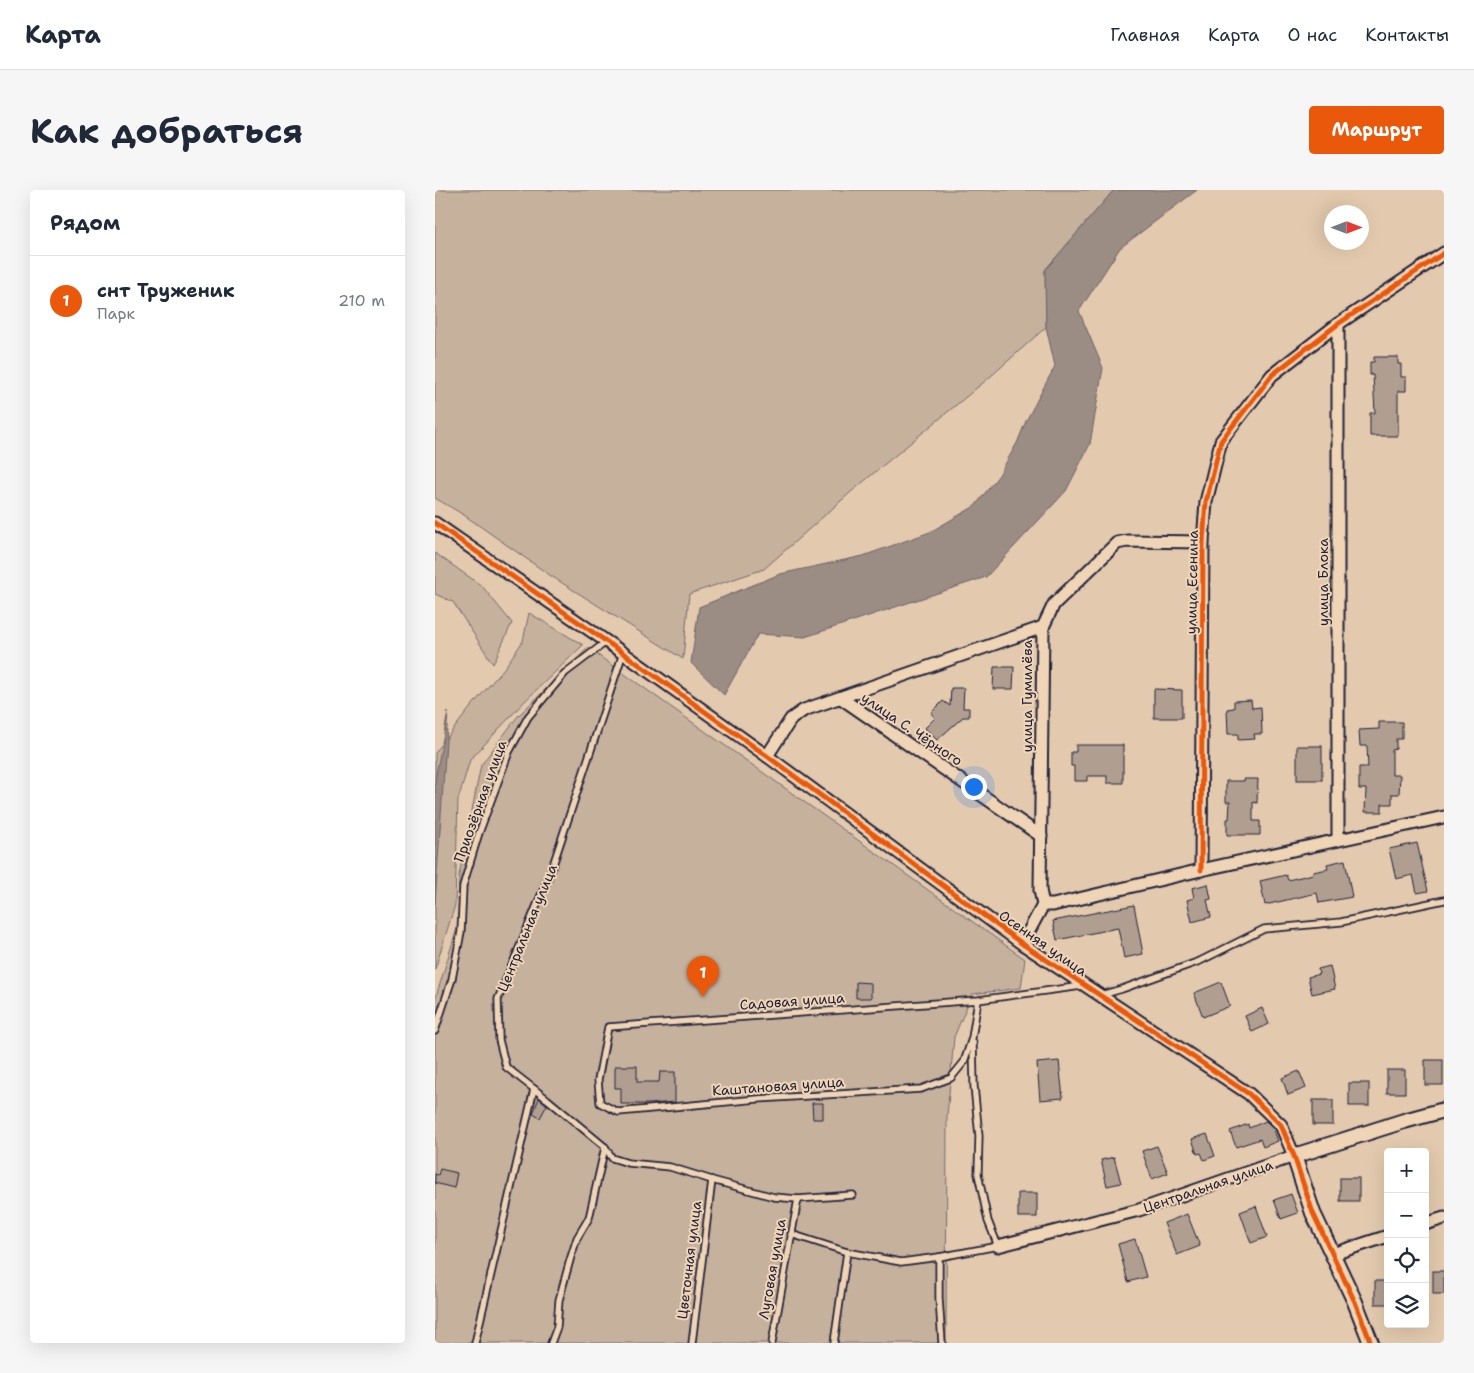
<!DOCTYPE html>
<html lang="ru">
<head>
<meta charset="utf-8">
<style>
	:root { --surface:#fff; --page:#f6f6f7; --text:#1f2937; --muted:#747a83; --line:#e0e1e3; --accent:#ea580c }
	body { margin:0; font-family:"Shantell Sans",sans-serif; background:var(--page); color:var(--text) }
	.controls { position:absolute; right:15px; bottom:15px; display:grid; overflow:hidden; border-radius:5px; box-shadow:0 5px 20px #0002 }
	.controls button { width:45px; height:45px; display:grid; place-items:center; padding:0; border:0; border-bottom:1px solid var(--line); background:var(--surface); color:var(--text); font:25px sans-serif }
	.compass { position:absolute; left:889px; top:15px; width:45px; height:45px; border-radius:50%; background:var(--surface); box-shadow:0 5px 20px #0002; rotate:90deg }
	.you { position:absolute; left:538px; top:596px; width:18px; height:18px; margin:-12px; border:4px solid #fff; border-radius:50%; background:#1a73e8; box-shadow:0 0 0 8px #1a73e833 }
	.badge { display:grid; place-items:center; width:32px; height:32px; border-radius:50%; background:var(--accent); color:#fff; font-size:16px; font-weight:700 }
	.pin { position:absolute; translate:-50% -41px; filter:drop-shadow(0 1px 2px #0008) }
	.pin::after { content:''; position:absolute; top:26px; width:18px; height:15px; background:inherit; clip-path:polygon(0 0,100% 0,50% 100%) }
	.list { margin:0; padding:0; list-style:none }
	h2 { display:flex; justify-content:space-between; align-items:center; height:65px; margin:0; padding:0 20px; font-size:21px }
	h2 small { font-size:16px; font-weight:400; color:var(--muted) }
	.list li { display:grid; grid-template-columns:32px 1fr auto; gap:15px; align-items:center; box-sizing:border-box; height:90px; padding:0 20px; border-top:1px solid var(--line) }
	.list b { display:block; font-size:19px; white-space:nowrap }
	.list p { margin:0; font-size:16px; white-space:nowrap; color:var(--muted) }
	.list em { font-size:16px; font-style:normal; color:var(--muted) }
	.icon { flex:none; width:28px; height:28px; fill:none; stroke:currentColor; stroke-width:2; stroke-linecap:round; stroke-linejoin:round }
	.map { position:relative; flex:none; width:1009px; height:1153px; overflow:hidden; border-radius:5px }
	header { display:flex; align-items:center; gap:30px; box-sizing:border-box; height:70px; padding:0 25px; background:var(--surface); border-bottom:1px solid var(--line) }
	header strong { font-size:24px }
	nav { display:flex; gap:28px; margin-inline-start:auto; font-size:18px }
	.intro { display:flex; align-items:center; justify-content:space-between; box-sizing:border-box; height:120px; padding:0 30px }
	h1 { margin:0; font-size:35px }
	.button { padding:12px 22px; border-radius:5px; background:var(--accent); color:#fff; font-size:18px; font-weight:700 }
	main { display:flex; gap:30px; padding:0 30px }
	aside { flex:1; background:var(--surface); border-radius:5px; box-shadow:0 5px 20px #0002 }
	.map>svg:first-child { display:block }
</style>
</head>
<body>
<header>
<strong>Карта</strong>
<nav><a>Главная</a><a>Карта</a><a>О нас</a><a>Контакты</a></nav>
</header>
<div class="intro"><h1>Как добраться</h1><a class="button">Маршрут</a></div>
<main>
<aside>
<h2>Рядом<small></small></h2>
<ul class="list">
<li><span class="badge">1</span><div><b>снт Труженик</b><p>Парк</p></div><em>210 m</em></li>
</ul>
</aside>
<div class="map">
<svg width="1009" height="1153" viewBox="0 0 1009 1153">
	<rect width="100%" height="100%" fill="#e3caae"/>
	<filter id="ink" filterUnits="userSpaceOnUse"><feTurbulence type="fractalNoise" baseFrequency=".02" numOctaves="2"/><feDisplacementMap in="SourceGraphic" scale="10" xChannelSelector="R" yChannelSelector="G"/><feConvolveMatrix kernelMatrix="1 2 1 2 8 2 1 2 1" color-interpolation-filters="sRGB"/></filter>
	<g filter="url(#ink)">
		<g fill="#c6b19d" stroke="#746a6c">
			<polygon points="0,0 679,0 610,80 611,137 555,187 416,302 329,379 254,404 248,469 116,386 29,325 0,308"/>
			<polygon points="0,363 47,396 77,433 58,474 18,412 0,404"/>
			<polygon points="94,423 148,455 88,513 35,570 23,610 20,715 0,779 0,563 35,518 70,477 88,451"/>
			<polygon points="153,458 590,769 586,798 537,804 519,847 512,926 511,1153 0,1153 0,810 23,735 24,685 46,575 83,526"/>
		</g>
		<g fill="#9b8c84" stroke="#6b6267">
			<polygon points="679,0 762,0 685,58 644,121 668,178 655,254 631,301 551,387 370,447 323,444 289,505 256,473 264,417 345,384 428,366 495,342 540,316 564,285 582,253 591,231 620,176 611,137 610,80"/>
			<polygon points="13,522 0,714 0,590"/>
		</g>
		<g fill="#b09e90" stroke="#22223b">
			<polygon points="939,167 963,167 963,174 966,174 966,187 971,187 971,201 963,201 963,246 935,246 935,223 940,223 938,185 935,185 935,172 939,172"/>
			<polygon points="559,477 579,477 578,499 558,499"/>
			<polygon points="516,498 529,498 528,518 534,518 534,527 528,527 502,550 490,538 500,528 496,523 508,511 515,516"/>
			<polygon points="719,499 747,500 747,528 719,528"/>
			<polygon points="816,510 817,518 826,517 827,544 819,544 820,549 803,550 803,544 793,544 792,519 799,518 799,511"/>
			<polygon points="944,532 967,532 967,549 961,549 961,559 957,560 957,585 965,585 964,604 957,604 957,614 947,614 947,622 930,622 931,599 924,599 924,577 933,577 932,556 925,556 924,540 944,539"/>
			<polygon points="641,555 688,555 688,593 672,593 672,586 652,586 652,591 639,591 639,576 636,576 636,562 641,562"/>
			<rect x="862" y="556" width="25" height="34"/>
			<polygon points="809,589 823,589 822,613 818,612 818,631 825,631 825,645 792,645 792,629 794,629 795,612 791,612 791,591 809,591"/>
			<polygon points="982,653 993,701 982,703 978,685 961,689 954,659"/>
			<polygon points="910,670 917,707 884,713 882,703 830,715 825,691 851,685 853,690 878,684 878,682 893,679 892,674"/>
			<polygon points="773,694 776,709 772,710 776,727 757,732 752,710 759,708 757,698"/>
			<polygon points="699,715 708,764 689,768 683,738 622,750 618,731"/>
			<polygon points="895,776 900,799 877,804 873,787 884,784 883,779"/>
			<polygon points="421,792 436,793 436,808 421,808"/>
			<polygon points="786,792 795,816 768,827 759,803"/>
			<polygon points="827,818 834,834 817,842 810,826"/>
			<rect x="990" y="870" width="18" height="25"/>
			<polygon points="624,871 628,908 605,910 602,873"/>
			<polygon points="180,876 202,876 202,892 224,892 225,882 240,882 240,912 215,914 186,914 186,898 180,898"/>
			<rect x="952" y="880" width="18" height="23"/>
			<polygon points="864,881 871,898 853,905 847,888"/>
			<rect x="914" y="893" width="20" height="23"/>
			<polygon points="104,908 112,915 105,928 98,924"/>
			<rect x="878" y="910" width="20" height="25"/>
			<polygon points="377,913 388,913 388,929 378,929"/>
			<polygon points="831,931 838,938 843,951 828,957 825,949 801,957 795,941 813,934 814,938"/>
			<polygon points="772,944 780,966 769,970 766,963 762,964 757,949"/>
			<polygon points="722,956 733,983 717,989 707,961"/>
			<polygon points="679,967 686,993 672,996 666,970"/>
			<polygon points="5,979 22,983 19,998 0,993 0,984 3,985"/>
			<rect x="905" y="988" width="19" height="23"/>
			<rect x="583" y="1003" width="19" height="24"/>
			<polygon points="856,1004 863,1023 846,1029 839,1010"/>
			<polygon points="821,1016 832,1047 816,1053 805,1022"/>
			<polygon points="752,1024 765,1056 742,1065 729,1033"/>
			<polygon points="700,1049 711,1087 693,1092 683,1054"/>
			<rect x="998" y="1081" width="11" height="23"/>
			<rect x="940" y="1091" width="13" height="23"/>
		</g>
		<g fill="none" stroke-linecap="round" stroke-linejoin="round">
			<g stroke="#22223b" stroke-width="9">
				<g id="service">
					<polyline points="188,463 116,681 63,809 64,850 71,877 112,909 170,957 177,968 193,973 235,977 277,990 339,1007 363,1009 418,1005"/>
					<polyline points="666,805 687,799 765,771 829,739 906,732 1009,710"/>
					<polyline points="543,810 537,848 529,872 516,888 486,899 323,909 183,922 165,913 163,890 173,837 543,810 647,796"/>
					<polyline points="0,841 17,789 26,742 28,696 44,643 74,562 93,527 130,483 171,452"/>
					<polyline points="356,1044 412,1062 466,1072 504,1067 563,1056 553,1031 543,984 544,946 539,896 538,852"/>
					<polyline points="504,1067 504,1108 507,1153"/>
					<polyline points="40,1153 99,899"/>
					<polyline points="116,1153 122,1137 124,1110 135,1070 142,1048 154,1028 170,957"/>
					<polyline points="257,1153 277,990"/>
					<polyline points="337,1153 363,1009"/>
					<polyline points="399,1153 412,1062"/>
				</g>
			</g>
			<g stroke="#22223b" stroke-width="15">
				<g id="minor">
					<polyline points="903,134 903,650"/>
					<polyline points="0,333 188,463 332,566 589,755 814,904 846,935 859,966 704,1020 563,1056"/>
					<polyline points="406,508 606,646"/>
					<polyline points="332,566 356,529 369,520 608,437"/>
					<polyline points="766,680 768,352 771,312 786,251 837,185 903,134 1009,63"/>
					<polyline points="608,715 605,700 608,437 619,414 682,353 692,351 768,352"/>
					<polyline points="608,715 618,715 766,680 1009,627"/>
					<polyline points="589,755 594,741 608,715"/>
					<polyline points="990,1034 1009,1028"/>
					<polyline points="898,1064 953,1046"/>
				</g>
			</g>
			<g stroke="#22223b" stroke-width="18">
				<polyline id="tertiary" points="936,1153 920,1112 878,1023 859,966 969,931 1009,920"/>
			</g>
			<use href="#service" stroke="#efd5b6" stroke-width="5.5"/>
			<use href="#minor" stroke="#efd5b6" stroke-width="11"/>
			<use href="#tertiary" stroke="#efd5b6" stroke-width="14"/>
			<g stroke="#efd5b6" stroke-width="8">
				<g id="cycleway">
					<polyline points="0,333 188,463 332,566 589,755 814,904 846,935 859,966 878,1023 920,1112 936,1153"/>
					<polyline points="766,680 768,352 771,312 786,251 837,185 903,134 1009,63"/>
				</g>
			</g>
			<use href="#cycleway" stroke="#e8590c" stroke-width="5"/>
		</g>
	</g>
	<g text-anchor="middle" stroke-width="4" stroke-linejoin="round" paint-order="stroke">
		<g font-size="14" fill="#22223b" stroke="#efd5b6">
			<text transform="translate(757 392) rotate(-89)" y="5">улица Есенина</text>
			<text transform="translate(888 392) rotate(-90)" y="5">улица Блока</text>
			<text transform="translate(592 506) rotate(-90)" y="5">улица Гумилёва</text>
			<text transform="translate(477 539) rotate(34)" y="5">улица С. Чёрного</text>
			<text transform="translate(45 611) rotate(-70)" y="5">Приозёрная улица</text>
			<text transform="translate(92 738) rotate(-68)" y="5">Центральная улица</text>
			<text transform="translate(608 753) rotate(35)" y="5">Осенняя улица</text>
			<text transform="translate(357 811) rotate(-4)" y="5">Садовая улица</text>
			<text transform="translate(343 896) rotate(-4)" y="5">Каштановая улица</text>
			<text transform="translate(773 996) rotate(-19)" y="5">Центральная улица</text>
			<text transform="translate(254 1070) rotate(-83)" y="5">Цветочная улица</text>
			<text transform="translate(337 1079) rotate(-80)" y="5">Луговая улица</text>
		</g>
	</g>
</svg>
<div class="controls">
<button>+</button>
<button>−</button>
<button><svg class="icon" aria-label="locate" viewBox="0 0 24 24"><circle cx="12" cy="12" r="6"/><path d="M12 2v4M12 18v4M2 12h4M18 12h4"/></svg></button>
<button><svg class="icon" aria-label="layers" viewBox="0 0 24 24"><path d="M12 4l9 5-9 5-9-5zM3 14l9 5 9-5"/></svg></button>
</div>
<svg class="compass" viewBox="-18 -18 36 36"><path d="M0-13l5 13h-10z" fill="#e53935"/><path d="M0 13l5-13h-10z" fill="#747a83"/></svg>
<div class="you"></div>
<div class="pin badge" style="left:268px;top:807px">1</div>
</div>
</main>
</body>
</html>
